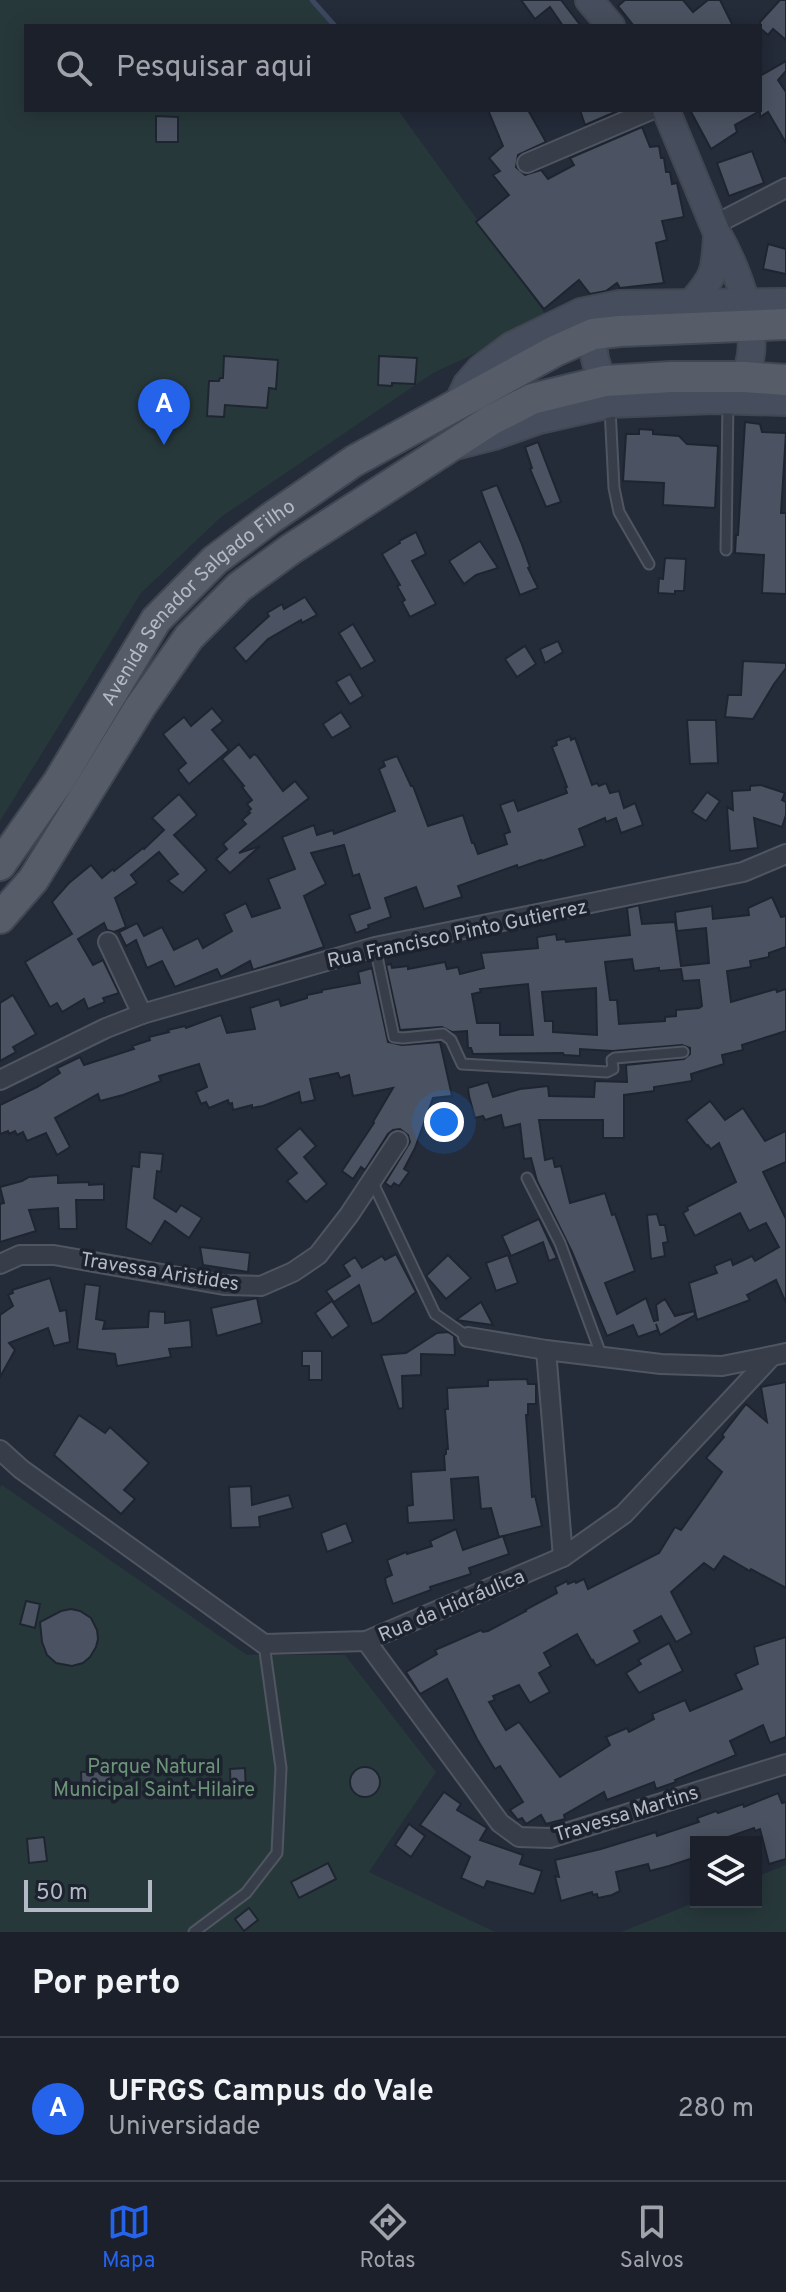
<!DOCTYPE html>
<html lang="pt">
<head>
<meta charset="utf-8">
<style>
	:root { --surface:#1b202b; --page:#242833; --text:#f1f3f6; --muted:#a0a3a9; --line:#393e47; --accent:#2563eb }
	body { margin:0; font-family:Overpass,sans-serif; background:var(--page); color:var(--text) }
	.controls { position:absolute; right:24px; bottom:24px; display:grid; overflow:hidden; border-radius:0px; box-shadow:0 4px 20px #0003 }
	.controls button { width:72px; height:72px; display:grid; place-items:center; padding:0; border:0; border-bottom:2px solid var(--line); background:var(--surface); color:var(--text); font:40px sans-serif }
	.scale { position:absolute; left:24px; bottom:20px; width:128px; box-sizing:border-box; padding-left:8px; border:4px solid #b3b9c5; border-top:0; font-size:22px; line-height:28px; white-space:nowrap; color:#b3b9c5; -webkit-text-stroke:6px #1d232e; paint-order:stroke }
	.you { position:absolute; left:444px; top:1122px; width:28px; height:28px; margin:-20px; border:6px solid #fff; border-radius:50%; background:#1a73e8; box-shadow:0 0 0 12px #1a73e833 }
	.badge { display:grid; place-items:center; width:52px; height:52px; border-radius:50%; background:var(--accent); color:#fff; font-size:26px; font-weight:700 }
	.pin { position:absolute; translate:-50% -66px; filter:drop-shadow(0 2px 4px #0008) }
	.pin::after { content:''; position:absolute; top:42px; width:28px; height:24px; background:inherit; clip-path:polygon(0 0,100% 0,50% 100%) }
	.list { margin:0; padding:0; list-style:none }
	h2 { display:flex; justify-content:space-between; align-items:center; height:104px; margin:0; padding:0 32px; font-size:34px }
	h2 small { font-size:26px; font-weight:400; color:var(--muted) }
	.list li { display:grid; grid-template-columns:52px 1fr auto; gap:24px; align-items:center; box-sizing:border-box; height:144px; padding:0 32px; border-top:2px solid var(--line) }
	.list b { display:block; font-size:30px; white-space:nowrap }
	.list p { margin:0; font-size:26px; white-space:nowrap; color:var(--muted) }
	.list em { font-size:26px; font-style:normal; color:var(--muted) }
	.icon { flex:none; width:44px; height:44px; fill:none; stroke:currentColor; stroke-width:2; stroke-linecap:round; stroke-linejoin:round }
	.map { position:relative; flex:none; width:786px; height:1932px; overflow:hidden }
	.search { position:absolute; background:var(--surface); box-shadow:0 4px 20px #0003; left:24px; right:24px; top:24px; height:88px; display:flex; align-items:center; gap:20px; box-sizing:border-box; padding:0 28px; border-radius:0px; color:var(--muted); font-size:30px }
	.sheet { height:248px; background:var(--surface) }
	nav { display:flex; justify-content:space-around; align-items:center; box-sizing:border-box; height:112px; border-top:2px solid var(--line); background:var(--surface); font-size:22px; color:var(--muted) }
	nav a { display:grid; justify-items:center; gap:4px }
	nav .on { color:var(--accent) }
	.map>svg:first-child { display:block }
</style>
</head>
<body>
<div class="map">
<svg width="786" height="1932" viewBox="0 0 786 1932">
	<rect width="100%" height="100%" fill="#242b39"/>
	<g fill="#27383b">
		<polygon points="0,0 312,0 335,26 26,26 26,110 398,110 549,319 433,373 221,517 141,593 0,821"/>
		<polygon points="2,1485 247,1655 345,1655 436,1772 369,1872 495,1932 0,1932 0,1487"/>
		<polygon points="786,1865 786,1932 621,1932 696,1902 756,1902 756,1877"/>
	</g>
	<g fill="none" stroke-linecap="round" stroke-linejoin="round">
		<polyline stroke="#3b4860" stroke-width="5" points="312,0 335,26"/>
	</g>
	<g fill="#4b5362" stroke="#1f2530" stroke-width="2" fill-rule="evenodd">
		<polygon points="521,0 561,0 581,26 563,26 550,7 535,19"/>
		<polygon points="625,0 683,0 693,12 708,0 720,0 733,26 634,26 618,6"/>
		<polygon points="780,0 786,0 786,40 773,29 768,35 760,28 760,22"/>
		<polygon points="786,61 786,71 778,80 786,92 786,143 768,112 760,117 760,111 735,125 737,132 711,149 690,110 760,110 760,76"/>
		<polygon points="488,110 528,110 546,142 518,155 516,167 525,175 541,170 548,179 574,165 570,158 642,127 650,147 659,146 661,158 664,158 666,172 670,172 672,184 677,183 684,217 662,221 667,240 656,243 664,283 620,288 617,283 606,291 590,294 579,280 544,309 476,222 509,195 493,175 500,171 489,158 503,146"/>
		<polygon points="580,110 620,110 585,125"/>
		<polygon points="156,116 178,117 178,142 156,142"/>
		<polygon points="752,151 764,183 729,196 717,163"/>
		<polygon points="768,244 786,249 786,274 763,269"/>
		<polygon points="224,356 278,360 276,389 269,388 267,408 225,405 224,417 207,416 209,381 219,381 220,378 223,378"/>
		<polygon points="379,356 417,358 415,384 392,383 392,386 378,385"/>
		<polygon points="745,422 760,424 762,432 786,433 781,513 786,513 786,594 762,593 764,555 735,553 736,535 738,535"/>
		<polygon points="639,429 653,430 653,434 679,436 687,444 718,446 715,508 663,505 664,483 623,481 626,434 639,434"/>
		<polygon points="538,442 561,502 546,507 530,469 532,468 525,447"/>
		<polygon points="497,485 521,542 530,567 528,568 538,588 520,595 481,491"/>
		<polygon points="416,532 426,554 412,561 436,604 410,617 402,602 405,600 397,586 400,585 382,554 400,543 399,541"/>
		<polygon points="480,541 498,568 476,575 464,584 449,561"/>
		<polygon points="665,558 686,559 684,591 675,591 675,594 658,593 659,578 663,579"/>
		<polygon points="305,597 317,615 302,623 301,620 268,639 246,662 234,648 269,616 267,613 282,604 284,609"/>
		<polygon points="353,624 375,661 361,669 339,633"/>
		<polygon points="558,641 563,652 545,663 540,649"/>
		<polygon points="525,646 536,664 517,677 505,659"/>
		<polygon points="743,661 786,663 786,668 774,684 753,719 725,717 728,695 741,695"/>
		<polygon points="350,674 363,696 350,704 336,682"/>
		<polygon points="212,708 223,721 212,730 229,750 189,784 178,770 186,763 163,734 184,717 191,726"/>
		<polygon points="341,712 351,727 332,738 323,724"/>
		<polygon points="687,720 716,720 718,763 690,764"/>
		<polygon points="570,736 571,740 575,738 592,785 597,783 599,786 606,783 610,793 619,791 624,808 635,803 643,825 621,833 616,818 606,822 605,818 579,829 585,846 542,861 541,860 518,868 517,865 458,886 462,897 424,909 416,887 385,898 391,917 368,925 369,928 356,933 349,915 370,908 359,874 353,876 344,845 311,853 326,884 304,896 324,947 253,970 250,961 221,977 217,969 175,987 162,961 147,968 136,940 126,946 119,932 137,923 144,936 162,927 174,950 198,938 203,948 232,931 224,914 246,903 252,917 280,908 268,879 295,869 282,837 314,825 317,835 333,830 334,834 395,811 379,769 385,766 383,761 397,756 411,786 413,786 428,826 463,815 472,843 474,843 478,854 507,844 504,834 510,832 500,805 514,800 518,811 567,793 565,787 567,787 552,747 557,745 556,741"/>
		<polygon points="239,744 250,758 254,754 257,756 283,791 295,781 309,798 239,853 260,846 230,873 216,859 227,849 223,844 246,824 242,820 250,813 248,812 251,809 247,804 252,800 242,787 244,786 222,759"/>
		<polygon points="761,785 785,793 782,800 786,802 786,815 782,827 754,818 758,848 730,851 727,807 733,810 732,791 750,790 750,786"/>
		<polygon points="707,792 720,801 706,821 692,812"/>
		<polygon points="179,794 197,815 174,835 207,870 183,893 168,881 178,874 159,852 131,875 137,883 115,898 126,927 114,932 107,930 104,923 78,939 93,965 103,960 119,993 103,998 105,1002 88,1009 84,999 62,1012 57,1003 50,1007 25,962 72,934 52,902 69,883 91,865 102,878 113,869 114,871 143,848 144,849 164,830 152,818"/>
		<path d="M772,897l9,20 5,-1v31l-17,6v4l-19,4 1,6 -24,4 4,31 45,-13 1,3 9,-3v42l-44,14 1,5 -21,5 2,9 -33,10 1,7 -38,6v4l-30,4v43h-21v-18h-64l6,40 8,-2 2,9 6,-1 9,37 35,-10 7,22 3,-1 20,57 -30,12 12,31 29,-16 8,23 4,-1 -2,-15 9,-6 10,17 19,-5 1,4 -35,20 -4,-11 2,6 -20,7 -5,-12 -26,11 -35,-84 -35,-71 -6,-23 -7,1 -4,-35 -16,4 -3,-13 -16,5 -2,-4 -8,2 -6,-22 -1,-8 20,-6 5,15 27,-8 28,-3 1,10 45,1 1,-16 32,1 -1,-17 58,-6 6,-5v-6l-8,-3 -69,6 -33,-2v7l-16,-1 -1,-2 -90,1 -2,-6h-3l-1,-17 -15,1 -10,-5 -42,3 -14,-65 5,-1 1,4 16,-2v3l37,-7 2,7 11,-2 2,7 24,-6 -3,-15 57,-5 -1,-11 19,-3 1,6 8,-1 1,3 64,-7 -3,-27 12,-3 3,19 33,-2 6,44 28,-3 -3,-35 -29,3 -2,-19 37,-6 1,13 36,-4 -1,-7zM632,959l2,12 25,-3v3l22,-2 2,12 16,-1 3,26 -3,2 -23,2v6l-11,1v4l-46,3 -2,-24h-7l-5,-38zM528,984l5,51h-33v-12h-23l-5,-29 9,-2 -1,-3zM596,988l1,47 -44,-3v-11h-8l-3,-29z"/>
		<polygon points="372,968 388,1042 402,1045 440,1042 452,1096 433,1098 415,1148 404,1169 409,1172 399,1186 394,1183 391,1187 385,1183 410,1142 408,1135 400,1129 393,1130 388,1134 365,1170 361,1167 353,1179 342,1171 374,1123 373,1122 393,1088 353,1096 349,1075 340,1078 338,1073 310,1079 315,1100 301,1103 299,1092 263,1106 252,1108 252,1105 233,1110 232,1103 229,1104 228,1100 209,1108 206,1102 201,1104 196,1092 207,1087 199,1064 159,1076 161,1081 123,1095 100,1101 98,1094 55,1118 70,1147 57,1155 46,1133 27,1141 23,1132 17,1135 15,1131 9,1134 8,1131 0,1134 0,1105 37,1087 60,1073 57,1068 80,1057 84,1065 134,1049 132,1046 150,1040 149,1037 169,1032 168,1030 185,1026 186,1028 221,1015 227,1033 255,1029 250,1008 279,999 281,1006 307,998 307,995 322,992 322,990 360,983 358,972"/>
		<polygon points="13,995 36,1034 13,1047 16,1052 0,1061 0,1003"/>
		<polygon points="710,1101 725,1120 743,1108 765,1141 786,1131 786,1162 763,1172 786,1219 786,1303 776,1280 747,1295 750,1300 697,1320 689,1283 717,1273 714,1266 731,1259 733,1265 752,1256 755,1261 779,1247 766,1223 749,1231 740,1213 695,1236 683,1213 688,1210 687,1207 736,1182 719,1143 711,1149 708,1145 707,1146 686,1120"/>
		<polygon points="300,1128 316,1146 304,1157 327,1184 306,1202 287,1181 297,1173 276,1149"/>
		<polygon points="140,1152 163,1154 161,1172 157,1171 154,1198 176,1212 181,1205 202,1218 189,1238 165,1221 151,1244 126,1228 132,1166 139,1167"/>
		<polygon points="58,1175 58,1183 89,1182 89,1185 104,1184 104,1200 76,1200 77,1229 59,1229 58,1208 29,1210 36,1231 0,1242 0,1204 4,1203 0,1187 22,1181 29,1177"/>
		<polygon points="657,1214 660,1225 665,1225 668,1242 663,1243 665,1256 651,1259 647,1215"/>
		<polygon points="539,1219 557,1258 549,1261 543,1242 511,1256 502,1236"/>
		<polygon points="200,1247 250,1253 248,1272 203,1265"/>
		<polygon points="396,1254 416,1292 380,1321 372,1324 359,1285 334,1302 326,1291 350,1276 343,1265 355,1257 362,1268 382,1256 385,1260"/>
		<polygon points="448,1255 471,1278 446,1299 426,1276"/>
		<polygon points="508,1255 518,1283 496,1291 486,1263"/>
		<polygon points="50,1278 60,1311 66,1310 70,1342 54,1346 48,1328 9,1343 15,1350 0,1377 0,1315 13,1306 8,1295 13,1293 12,1290"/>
		<polygon points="85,1284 100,1286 96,1319 105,1321 103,1329 148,1327 149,1311 165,1312 165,1323 190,1320 192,1347 169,1349 171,1357 117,1366 115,1354 77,1349"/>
		<polygon points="257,1298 262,1323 217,1336 211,1308"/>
		<polygon points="332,1301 349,1326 332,1338 315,1313"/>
		<polygon points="481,1302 493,1325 456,1320"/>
		<polygon points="448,1332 454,1336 455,1355 421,1354 421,1375 402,1376 403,1408 399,1409 381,1355 406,1353 437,1333"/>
		<polygon points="302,1351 322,1351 322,1380 309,1380 309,1366 302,1366"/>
		<polygon points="527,1379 528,1384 536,1384 536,1404 528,1404 528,1415 526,1415 532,1497 535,1496 542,1526 499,1537 491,1508 481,1509 478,1477 451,1479 454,1520 408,1523 407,1506 413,1505 411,1472 445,1470 444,1455 446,1454 446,1449 448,1449 445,1409 448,1409 447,1388 488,1386 488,1380"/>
		<polygon points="786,1382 786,1588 751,1569 750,1571 724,1556 714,1570 704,1563 671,1592 692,1633 676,1642 661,1616 634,1631 640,1642 596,1666 593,1660 592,1661 577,1634 544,1653 551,1666 539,1673 550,1692 530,1703 519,1685 493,1696 495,1700 489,1702 506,1730 519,1722 560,1777 610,1745 606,1737 627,1728 629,1732 654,1719 652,1714 685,1700 690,1711 742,1689 735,1674 758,1664 754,1647 786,1637 786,1737 770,1743 763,1725 730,1741 736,1755 675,1780 676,1782 656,1789 654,1782 607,1800 604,1792 564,1815 565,1819 546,1824 541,1815 526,1824 522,1818 518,1820 510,1810 523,1802 500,1766 495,1769 477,1739 447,1679 420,1694 406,1672 437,1654 435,1650 481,1630 483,1632 488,1631 526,1611 525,1610 557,1593 555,1587 567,1581 568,1584 575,1581 576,1583 584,1579 588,1589 659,1553 675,1527 681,1530 722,1472 706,1458 724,1437 722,1435 746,1404 767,1422 761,1387"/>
		<polygon points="79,1415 105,1433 110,1427 149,1463 124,1490 135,1499 121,1514 54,1455"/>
		<polygon points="251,1486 252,1505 289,1495 293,1508 259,1517 260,1527 231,1528 229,1487"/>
		<polygon points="346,1523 353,1542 327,1552 321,1533"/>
		<polygon points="456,1529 463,1550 503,1536 509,1554 469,1568 471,1574 430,1587 431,1590 393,1604 386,1584 385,1578 392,1575 387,1560 406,1552 407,1554 432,1546 430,1541"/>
		<polygon points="26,1601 40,1604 35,1628 20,1624"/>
		<polygon points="71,1609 80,1611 91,1618 97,1630 98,1639 96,1647 90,1657 83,1663 72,1666 56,1663 47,1655 42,1642 40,1622 61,1611"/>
		<polygon points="669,1643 683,1671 639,1693 626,1673 641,1664 638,1660"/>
		<circle cx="365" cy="1782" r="15"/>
		<polygon points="245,1768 246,1796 231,1797 230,1769"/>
		<polygon points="111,1771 112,1797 82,1798 81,1772"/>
		<polygon points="444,1792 461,1804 457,1810 487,1828 480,1840 523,1855 520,1864 542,1871 534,1894 487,1881 484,1888 461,1878 470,1857 420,1825"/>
		<polygon points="778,1793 782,1803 786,1802 786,1859 769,1864 760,1829 755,1831 754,1828 728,1837 730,1842 696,1842 696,1857 669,1866 650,1871 648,1864 616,1872 620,1891 612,1895 598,1898 597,1894 593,1895 592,1892 561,1901 555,1876 559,1877 555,1860 601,1849 656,1832 657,1836 699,1822 697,1818 716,1811 718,1813 743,1804 744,1807"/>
		<polygon points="409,1824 425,1836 411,1857 395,1845"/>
		<polygon points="44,1837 47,1861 29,1863 27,1839"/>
		<polygon points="328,1863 336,1879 299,1898 291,1882"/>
		<polygon points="249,1908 258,1920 244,1931 235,1919"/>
	</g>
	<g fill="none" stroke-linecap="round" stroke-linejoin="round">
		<g stroke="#505661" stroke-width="13">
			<g id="service">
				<polyline points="610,408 614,488 619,512 649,564"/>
				<polyline points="726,550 728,401"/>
				<polyline points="375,947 394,1037 403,1038 443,1034 451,1040 462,1064 607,1072 613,1069 612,1060 615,1058 683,1052"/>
				<polyline points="527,1178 560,1243 602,1357"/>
				<polyline points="372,1181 435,1314 468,1337"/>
				<polyline points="194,1932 246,1893 277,1853 281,1768 264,1644"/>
			</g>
		</g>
		<g stroke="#505661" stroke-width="22">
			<g id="minor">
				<polyline points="527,163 651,110"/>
				<polyline points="714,225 786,188"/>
				<polyline points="108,942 142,1014"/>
				<polyline points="0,1080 106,1028 142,1014 375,947 743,872 786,854"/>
				<polyline points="0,1264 20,1255 54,1255 224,1285 261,1286 293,1272 318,1255 349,1215 398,1141"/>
				<polyline points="468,1337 546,1350 661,1364 722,1366 772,1356"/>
				<polyline points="546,1350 563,1557"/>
				<polyline points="0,1450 21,1469 264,1644 366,1641 563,1557 624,1514 772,1356 786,1353"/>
				<polyline points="366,1641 500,1823 519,1837 550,1838 786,1764"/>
			</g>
		</g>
		<g stroke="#414752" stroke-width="30">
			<g id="secondary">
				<polyline points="589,0 611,26"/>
				<path d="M666,110l51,123c21,36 58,127 14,157"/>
				<path d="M692,302c23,-26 23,-31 25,-65"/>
				<path d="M602,319c-16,22 -8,59 16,74"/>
				<polyline points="458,403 467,384 480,369 511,346 581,312 620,304 786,302"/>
				<polyline points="459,445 494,436 539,420 610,404 714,400 786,402"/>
			</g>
		</g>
		<g stroke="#414752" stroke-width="34">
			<g id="primary">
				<path id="s1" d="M0,865l59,-84 97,-161 59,-60 56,-42 83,-57 201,-110 38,-17 27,-3 166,-7"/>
				<polyline points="0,918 33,880 140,707 189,637 239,587 291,549 491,420 532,399 605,381 671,377 744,377 786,380"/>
			</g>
		</g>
		<use href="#service" stroke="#383e49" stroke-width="9"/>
		<use href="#minor" stroke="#383e49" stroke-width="18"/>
		<use href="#secondary" stroke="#464d5c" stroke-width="26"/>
		<use href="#primary" stroke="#565d69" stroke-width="30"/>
	</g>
	<g text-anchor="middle" stroke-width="7" stroke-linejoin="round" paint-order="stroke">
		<g font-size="20" fill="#b3b9c5" stroke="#1d232e">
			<text dy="7" stroke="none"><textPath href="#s1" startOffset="332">Avenida Senador Salgado Filho</textPath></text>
			<text transform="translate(457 933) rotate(-12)" y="7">Rua Francisco Pinto Gutierrez</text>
			<text transform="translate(160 1271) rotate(9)" y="7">Travessa Aristides</text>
			<text transform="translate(451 1605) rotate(-23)" y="7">Rua da Hidráulica</text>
			<text transform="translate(626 1813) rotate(-17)" y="7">Travessa Martins</text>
		</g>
		<g font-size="20" fill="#6c9478" stroke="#1d232e">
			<text x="154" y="1773">Parque Natural<tspan x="154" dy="23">Municipal Saint-Hilaire</tspan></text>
		</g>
	</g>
</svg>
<div class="controls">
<button><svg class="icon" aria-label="layers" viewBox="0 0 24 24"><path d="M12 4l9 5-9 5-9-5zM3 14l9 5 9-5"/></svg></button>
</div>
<div class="scale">50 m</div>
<div class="you"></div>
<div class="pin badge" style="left:164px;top:445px">A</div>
<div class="search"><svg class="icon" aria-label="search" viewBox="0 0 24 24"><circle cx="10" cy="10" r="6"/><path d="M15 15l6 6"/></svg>Pesquisar aqui</div>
</div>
<section class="sheet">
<h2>Por perto<small></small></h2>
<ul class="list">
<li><span class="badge">A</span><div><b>UFRGS Campus do Vale</b><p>Universidade</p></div><em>280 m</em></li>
</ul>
</section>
<nav>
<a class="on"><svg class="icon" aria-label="map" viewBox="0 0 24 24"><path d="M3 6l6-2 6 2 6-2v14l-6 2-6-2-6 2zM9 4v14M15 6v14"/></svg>Mapa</a>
<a><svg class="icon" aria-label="directions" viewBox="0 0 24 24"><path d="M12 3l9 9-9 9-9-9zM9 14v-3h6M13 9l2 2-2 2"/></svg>Rotas</a>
<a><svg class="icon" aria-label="saved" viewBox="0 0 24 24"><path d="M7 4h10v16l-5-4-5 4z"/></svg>Salvos</a>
</nav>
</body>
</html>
